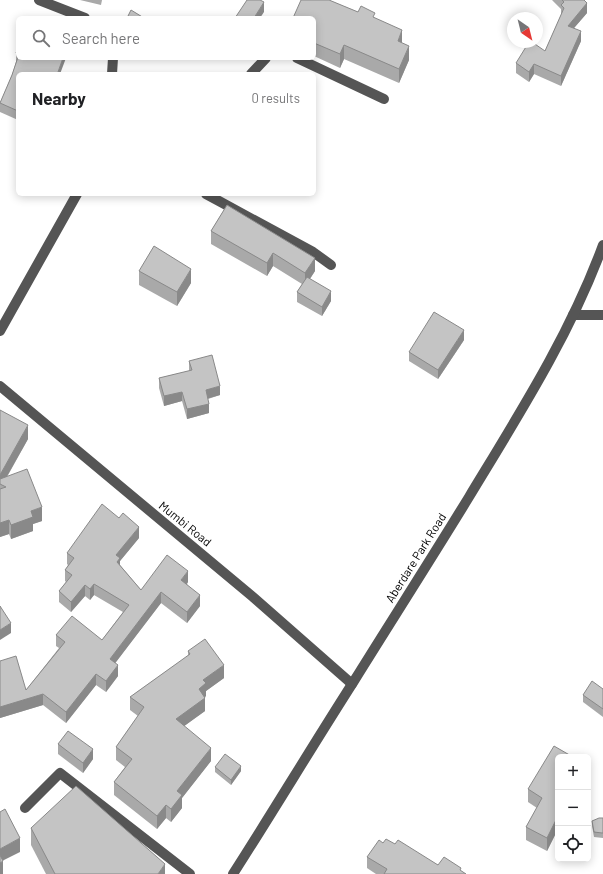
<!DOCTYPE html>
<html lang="en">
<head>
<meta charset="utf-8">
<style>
	:root { --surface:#fff; --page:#f6f6f6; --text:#202124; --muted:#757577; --line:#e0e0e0 }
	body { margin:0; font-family:Barlow,sans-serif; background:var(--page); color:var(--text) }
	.controls { position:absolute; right:12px; bottom:12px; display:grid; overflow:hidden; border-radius:6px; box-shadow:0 2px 10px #0003 }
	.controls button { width:36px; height:36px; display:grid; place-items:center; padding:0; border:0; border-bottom:1px solid var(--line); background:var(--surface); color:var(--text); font:20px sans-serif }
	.compass { position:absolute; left:507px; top:12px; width:36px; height:36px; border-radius:50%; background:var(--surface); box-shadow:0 2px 10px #0003; rotate:145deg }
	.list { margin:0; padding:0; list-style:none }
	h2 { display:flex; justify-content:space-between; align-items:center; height:52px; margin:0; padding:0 16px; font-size:17px }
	h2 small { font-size:13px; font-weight:400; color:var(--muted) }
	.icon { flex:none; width:22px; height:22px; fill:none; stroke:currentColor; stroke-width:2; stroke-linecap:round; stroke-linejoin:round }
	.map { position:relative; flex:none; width:603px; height:874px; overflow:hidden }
	.search { position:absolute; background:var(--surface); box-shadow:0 2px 10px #0003; left:16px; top:16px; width:300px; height:44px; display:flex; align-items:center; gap:10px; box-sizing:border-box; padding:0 14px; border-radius:6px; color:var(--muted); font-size:15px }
	.panel { position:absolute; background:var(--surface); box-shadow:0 2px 10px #0003; left:16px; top:72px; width:300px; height:124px; border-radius:6px }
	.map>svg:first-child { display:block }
</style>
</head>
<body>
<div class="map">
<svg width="603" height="874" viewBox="0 0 603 874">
	<rect width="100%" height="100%" fill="#fff"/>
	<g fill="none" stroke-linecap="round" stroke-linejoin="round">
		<g stroke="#555" stroke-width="10">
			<polyline points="39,0 85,18"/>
			<polyline points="297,58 384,99"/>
			<polyline points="112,74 113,58"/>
			<polyline points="251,74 266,58"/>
			<polyline points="206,194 313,252 331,265"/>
			<polyline points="573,315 603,315"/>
			<polyline points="0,331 77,194"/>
			<polyline points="0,386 253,597 352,684"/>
			<polyline points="25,808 60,773 190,874"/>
			<path d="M233,874c41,-64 80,-129 121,-193 38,-61 77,-122 115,-184 49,-81 101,-162 134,-252"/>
		</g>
	</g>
	<g fill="#a9a9a9">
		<polygon points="80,0 102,0 101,5"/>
		<polygon points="331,0 331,1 358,12 375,18 402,43 409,60 399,83 344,59 340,68 314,56 314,18"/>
		<polygon points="552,0 584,0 587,13 574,28 581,41 561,86 534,74 529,82 516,73 516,63 545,51 561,15 561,9"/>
		<polygon points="18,48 18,58 61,73 18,74 18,120 0,112 0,103 12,75 16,62 16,53"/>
		<polygon points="227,205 315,271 310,279 331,301 322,316 297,302 297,292 302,284 273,266 267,276 211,244 211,231"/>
		<polygon points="139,271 191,283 177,306 139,285"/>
		<polygon points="464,340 438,379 409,361 409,352"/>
		<polygon points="189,361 220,395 208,399 209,413 187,419 182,401 164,406 159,388 159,378 189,371"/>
		<polygon points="0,410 28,439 7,477 42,521 33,524 33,531 11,539 9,534 0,537"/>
		<polygon points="139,538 120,561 120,565 141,590 188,582 187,584 200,606 187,623 161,603 115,663 118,676 106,692 96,685 66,723 43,705 0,718 0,661 26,690 59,648 56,646 56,635 102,640 123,612 94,595 90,600 85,596 71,612 59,602 59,591 66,582 65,581 65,570 68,565 67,564 67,553"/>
		<polygon points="188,651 224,678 206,691 206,696 205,697 205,711 184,726 211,761 182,798 182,808 171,822 166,818 157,829 114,795 114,782 125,767 116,760 116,747 138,716 130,710 130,697 188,656"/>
		<polygon points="603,689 603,717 583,702 583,695"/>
		<polygon points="58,744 93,759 83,773 58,754"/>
		<polygon points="558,757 558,829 547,851 526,840 526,827 537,808 528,802 528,789"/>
		<polygon points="215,767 241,771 231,785 215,772"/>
		<polygon points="603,818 603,838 594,837 592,826 592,821"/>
		<polygon points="31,828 158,874 46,874 31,845"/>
		<polygon points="383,843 395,844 438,865 461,871 466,874 376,874 367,868 367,857"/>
	</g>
	<g fill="#898989">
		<polygon points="264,2 264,12 260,18 254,18"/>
		<polygon points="587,3 587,13 568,35 568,26"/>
		<polygon points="402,30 402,44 398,41"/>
		<polygon points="581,31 581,41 561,86 561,76"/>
		<polygon points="344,45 344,59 340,68 340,54"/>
		<polygon points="409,46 409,60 399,83 399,69"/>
		<polygon points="63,58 66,58 60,74 58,72"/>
		<polygon points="534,64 534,74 529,82 529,72"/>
		<polygon points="273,253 273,266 267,276 267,263"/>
		<polygon points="315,258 315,271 305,286 305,273"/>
		<polygon points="191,269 191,283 177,306 177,292"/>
		<polygon points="331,291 331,301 322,316 322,307"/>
		<polygon points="464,330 464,340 438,379 438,370"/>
		<polygon points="220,386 220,395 206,399 206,390"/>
		<polygon points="182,392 182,401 164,406 164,396"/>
		<polygon points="209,404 209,413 187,419 187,409"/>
		<polygon points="28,425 28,439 2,485 0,484 0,475"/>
		<polygon points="42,507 42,521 33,524 33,531 11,539 11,525 31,511"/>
		<polygon points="9,520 9,534 0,537 0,523"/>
		<polygon points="139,527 139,538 120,561 120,569 117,573 116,555"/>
		<polygon points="188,571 188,582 181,591 181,580"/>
		<polygon points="94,584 94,595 90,600 90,589"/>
		<polygon points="85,585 85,596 71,612 71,602"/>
		<polygon points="161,592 161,603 110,670 110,659"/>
		<polygon points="200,595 200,606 187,623 187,612"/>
		<polygon points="11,623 11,633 0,640 0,630"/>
		<polygon points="118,665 118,676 106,692 106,681"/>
		<polygon points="224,665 224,678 206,691 206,696 199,702 199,689 203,680"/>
		<polygon points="96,674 96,685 66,723 66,712"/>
		<polygon points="43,694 43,705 0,718 0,707"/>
		<polygon points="205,698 205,711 176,732 176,719"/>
		<polygon points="211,748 211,761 182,798 182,808 171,822 171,809 177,791"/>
		<polygon points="93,749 93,759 83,773 83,763"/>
		<polygon points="241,766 241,771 231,785 231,780"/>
		<polygon points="589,767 589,780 588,782 588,769"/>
		<polygon points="166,805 166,818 157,829 157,816"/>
		<polygon points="558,816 558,829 547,851 547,838"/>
		<polygon points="20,838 20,852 0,862 0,849"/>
		<polygon points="3,861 3,874 0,874 0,863"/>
		<polygon points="165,864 165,874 158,874"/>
	</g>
	<g fill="#c4c4c4" stroke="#898989">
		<polygon points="247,0 260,0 264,2 254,18 235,18"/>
		<polygon points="301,0 329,0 358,12 361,6 375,13 373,17 402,30 398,41 409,46 399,69 344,45 340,54 314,43 314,18 293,18"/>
		<polygon points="562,0 584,0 587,3 568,26 581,31 561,76 534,64 529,72 516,63 529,42 532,42 545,51 564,8 561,5 564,2"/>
		<polygon points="131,10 144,18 127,18"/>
		<polygon points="18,48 18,54 16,53"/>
		<polygon points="18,57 18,58 63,58 58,72 62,74 18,74 18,111 0,103 12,75"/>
		<polygon points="227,205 315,258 305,273 273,253 267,263 211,231"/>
		<polygon points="154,246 191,269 177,292 139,271"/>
		<polygon points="307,277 331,291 322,307 297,292"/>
		<polygon points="434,312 464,330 438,370 409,352"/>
		<polygon points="212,355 220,386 206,390 209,404 187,409 182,392 164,396 159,378 192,370 189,361"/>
		<polygon points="0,410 28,425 0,475"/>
		<polygon points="27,469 42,507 31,511 33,517 11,525 9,520 0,523 0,489 6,487 0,484 0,479"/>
		<polygon points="102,504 119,518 123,513 139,527 116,555 120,558 117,562 141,590 167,555 188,571 181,580 200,595 187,612 161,592 110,659 118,665 106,681 96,674 66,712 43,694 0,707 0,661 16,656 26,690 65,642 56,635 72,616 102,640 129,605 94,584 90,589 85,585 71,602 59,591 72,575 65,570 74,558 67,553"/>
		<polygon points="0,606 11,623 0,630"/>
		<polygon points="205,639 224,665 203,680 206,683 199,689 205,698 176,719 211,748 177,791 182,795 171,809 166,805 157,816 114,782 132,759 116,747 144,707 130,697 190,654 188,651"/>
		<polygon points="592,681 603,689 603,709 583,695"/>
		<polygon points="68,731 93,749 83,763 58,744"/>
		<polygon points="554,746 573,757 558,757 558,816 547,838 526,827 542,798 528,789"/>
		<polygon points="225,754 241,766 231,780 215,767"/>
		<polygon points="76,786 165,864 158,874 55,874 31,828"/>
		<polygon points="5,809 20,838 0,849 0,812"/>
		<polygon points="599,818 603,818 603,833 602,833 594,832 592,821"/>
		<polygon points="386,839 395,844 398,840 438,865 444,857 461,868 460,870 466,874 384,874 387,869 367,857 379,840 383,843"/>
		<polygon points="0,855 3,861 0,863"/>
	</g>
	<g text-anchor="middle" stroke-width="3" stroke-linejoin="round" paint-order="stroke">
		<g font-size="12" fill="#000" stroke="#fff">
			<text transform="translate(185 524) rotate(39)" y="4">Mumbi Road</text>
			<text transform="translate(416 558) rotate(-58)" y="4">Aberdare Park Road</text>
		</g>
	</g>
</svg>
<div class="controls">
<button>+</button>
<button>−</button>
<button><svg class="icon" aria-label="locate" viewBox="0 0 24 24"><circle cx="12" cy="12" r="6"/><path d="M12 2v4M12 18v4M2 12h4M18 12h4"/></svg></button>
</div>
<svg class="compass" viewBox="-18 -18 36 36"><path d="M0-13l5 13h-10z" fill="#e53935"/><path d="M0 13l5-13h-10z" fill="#757577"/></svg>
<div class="search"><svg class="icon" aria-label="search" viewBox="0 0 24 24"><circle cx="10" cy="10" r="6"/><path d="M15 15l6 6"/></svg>Search here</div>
<section class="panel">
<h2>Nearby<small>0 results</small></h2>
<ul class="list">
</ul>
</section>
</div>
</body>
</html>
